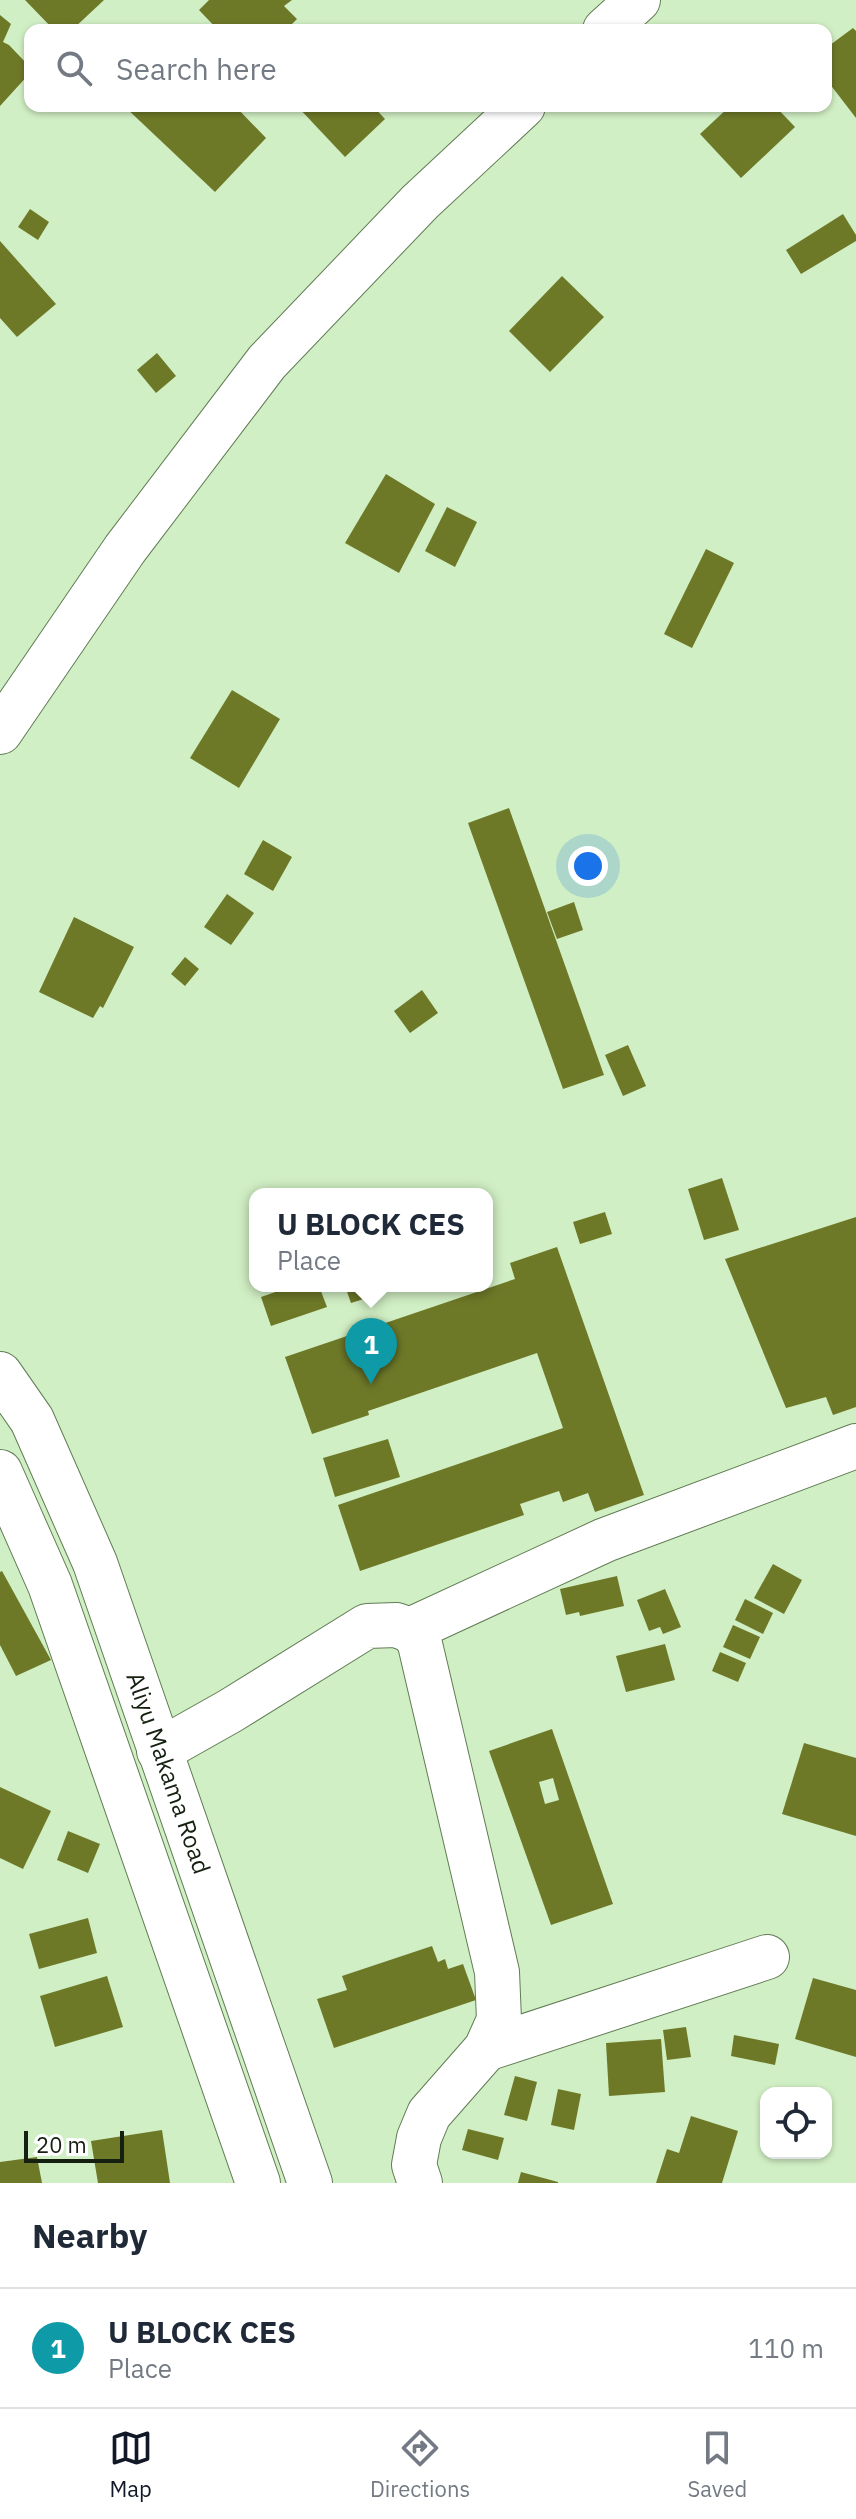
<!DOCTYPE html>
<html lang="en">
<head>
<meta charset="utf-8">
<style>
	:root { --surface:#fff; --page:#f2f2f3; --text:#1f2937; --muted:#747a83; --line:#e0e1e3; --accent:#111827 }
	body { margin:0; font-family:"IBM Plex Sans",sans-serif; background:var(--page); color:var(--text) }
	.controls { position:absolute; right:24px; bottom:24px; display:grid; overflow:hidden; border-radius:16px; box-shadow:0 2px 6px #0004 }
	.controls button { width:72px; height:72px; display:grid; place-items:center; padding:0; border:0; border-bottom:2px solid var(--line); background:var(--surface); color:var(--text); font:40px sans-serif }
	.scale { position:absolute; left:24px; bottom:20px; width:100px; box-sizing:border-box; padding-left:8px; border:4px solid #152011; border-top:0; font-size:22px; line-height:28px; white-space:nowrap; color:#152011; -webkit-text-stroke:6px #fff; paint-order:stroke }
	.you { position:absolute; left:588px; top:866px; width:28px; height:28px; margin:-20px; border:6px solid #fff; border-radius:50%; background:#1a73e8; box-shadow:0 0 0 12px #1a73e833 }
	.badge { display:grid; place-items:center; width:52px; height:52px; border-radius:50%; background:var(--accent); color:#fff; font-size:26px; font-weight:700 }
	.pin { position:absolute; translate:-50% -66px; filter:drop-shadow(0 2px 4px #0008) }
	.pin::after { content:''; position:absolute; top:42px; width:28px; height:24px; background:inherit; clip-path:polygon(0 0,100% 0,50% 100%) }
	.popup { position:absolute; left:249px; top:1188px; width:244px; height:104px; box-sizing:border-box; display:grid; place-content:center; border-radius:16px; background:var(--surface); filter:drop-shadow(0 2px 6px #0005); font-size:26px; white-space:nowrap; color:var(--muted) }
	.popup b { font-size:30px; color:var(--text) }
	.popup::after { content:''; position:absolute; left:50%; top:100%; margin-left:-16px; border:16px solid transparent; border-top-color:var(--surface) }
	.list { margin:0; padding:0; list-style:none }
	h2 { display:flex; justify-content:space-between; align-items:center; height:104px; margin:0; padding:0 32px; font-size:34px }
	h2 small { font-size:26px; font-weight:400; color:var(--muted) }
	.list li { display:grid; grid-template-columns:52px 1fr auto; gap:24px; align-items:center; box-sizing:border-box; height:120px; padding:0 32px; border-top:2px solid var(--line) }
	.list b { display:block; font-size:30px; white-space:nowrap }
	.list p { margin:0; font-size:26px; white-space:nowrap; color:var(--muted) }
	.list em { font-size:26px; font-style:normal; color:var(--muted) }
	.icon { flex:none; width:44px; height:44px; fill:none; stroke:currentColor; stroke-width:2; stroke-linecap:round; stroke-linejoin:round }
	.map { position:relative; flex:none; width:856px; height:2183px; overflow:hidden }
	.search { position:absolute; background:var(--surface); box-shadow:0 2px 6px #0004; left:24px; right:24px; top:24px; height:88px; display:flex; align-items:center; gap:20px; box-sizing:border-box; padding:0 28px; border-radius:16px; color:var(--muted); font-size:30px }
	.sheet { height:224px; background:var(--surface) }
	nav { display:flex; justify-content:space-around; align-items:center; box-sizing:border-box; height:112px; border-top:2px solid var(--line); background:var(--surface); font-size:22px; color:var(--muted) }
	nav a { display:grid; justify-items:center; gap:4px }
	nav .on { color:var(--accent) }
	.map>svg:first-child { display:block }
</style>
</head>
<body>
<div class="map">
<svg width="856" height="2183" viewBox="0 0 856 2183">
	<rect width="100%" height="100%" fill="#d1efc4"/>
	<g fill="#6e7928" fill-rule="evenodd">
		<polygon points="25,0 104,0 72,30 54,30"/>
		<polygon points="209,0 292,0 284,6 297,19 286,30 218,30 199,10"/>
		<polygon points="0,15 11,24 3,42 9,45 30,67 30,73 0,106"/>
		<polygon points="853,28 856,31 856,118 826,79 826,48"/>
		<polygon points="124,106 235,106 266,138 215,192"/>
		<polygon points="297,106 373,106 385,119 345,157"/>
		<polygon points="730,106 775,106 795,127 741,178 700,134"/>
		<polygon points="30,209 49,222 38,240 18,227"/>
		<polygon points="843,214 856,235 856,241 801,274 786,250"/>
		<polygon points="0,241 56,304 17,337 0,318"/>
		<polygon points="562,276 604,317 550,372 509,331"/>
		<polygon points="157,353 176,376 156,393 137,370"/>
		<polygon points="386,474 435,504 399,573 345,543"/>
		<polygon points="447,507 477,522 455,567 425,551"/>
		<polygon points="706,549 734,563 692,648 664,634"/>
		<polygon points="232,690 280,719 239,788 190,758"/>
		<polygon points="509,808 604,1075 563,1089 468,823"/>
		<polygon points="263,840 292,857 273,891 244,874"/>
		<polygon points="227,894 254,913 231,945 204,927"/>
		<polygon points="574,902 583,930 557,939 547,912"/>
		<polygon points="74,917 134,947 103,1008 100,1006 93,1018 39,992"/>
		<polygon points="185,957 199,969 185,986 171,974"/>
		<polygon points="422,990 438,1013 410,1033 394,1011"/>
		<polygon points="628,1045 646,1086 623,1096 605,1055"/>
		<polygon points="722,1178 739,1230 704,1240 688,1189"/>
		<polygon points="605,1212 612,1234 580,1244 573,1222"/>
		<polygon points="856,1217 856,1407 833,1415 826,1397 786,1408 725,1259"/>
		<polygon points="557,1247 644,1495 595,1512 588,1493 563,1502 559,1491 520,1504 524,1515 360,1571 338,1505 563,1428 537,1353 368,1411 369,1415 312,1434 285,1357 515,1279 510,1263"/>
		<polygon points="293,1286 319,1286 327,1307 271,1326 261,1297"/>
		<polygon points="345,1286 402,1286 402,1287 351,1303"/>
		<polygon points="388,1439 400,1477 335,1497 323,1458"/>
		<polygon points="773,1564 802,1580 784,1614 754,1598"/>
		<polygon points="2,1571 51,1660 16,1676 0,1645 0,1572"/>
		<polygon points="617,1576 624,1606 580,1616 579,1612 566,1615 560,1589"/>
		<polygon points="665,1589 681,1627 663,1634 660,1627 649,1631 637,1600"/>
		<polygon points="745,1599 773,1613 763,1634 735,1620"/>
		<polygon points="733,1625 760,1637 750,1659 723,1647"/>
		<polygon points="665,1644 675,1680 626,1692 616,1656"/>
		<polygon points="720,1652 746,1663 738,1682 712,1671"/>
		<path d="M552,1729l61,175 -62,21 -62,-174zM553,1778l6,22 -14,4 -6,-22z"/>
		<polygon points="804,1743 856,1758 856,1836 782,1814"/>
		<polygon points="0,1787 51,1811 23,1869 0,1858"/>
		<polygon points="68,1831 100,1844 88,1873 57,1860"/>
		<polygon points="88,1918 97,1953 39,1969 29,1934"/>
		<polygon points="432,1946 438,1962 445,1959 448,1969 463,1964 476,2000 334,2048 317,1999 347,1990 342,1976"/>
		<polygon points="107,1976 123,2027 55,2047 40,1996"/>
		<polygon points="813,1978 856,1990 856,2057 795,2039"/>
		<polygon points="686,2027 691,2057 667,2060 663,2030"/>
		<polygon points="734,2035 779,2044 775,2065 731,2056"/>
		<polygon points="661,2039 665,2092 609,2096 606,2043"/>
		<polygon points="515,2076 537,2082 527,2121 504,2115"/>
		<polygon points="558,2089 581,2094 574,2130 551,2125"/>
		<polygon points="691,2116 738,2131 722,2183 656,2183 667,2149 679,2153"/>
		<polygon points="468,2129 504,2138 498,2160 462,2150"/>
		<polygon points="162,2130 170,2183 98,2183 91,2141"/>
		<polygon points="37,2157 42,2183 0,2183 0,2162"/>
		<polygon points="521,2172 558,2182 558,2183 518,2183"/>
	</g>
	<g fill="none" stroke-linecap="round" stroke-linejoin="round">
		<g stroke="#617c55" stroke-width="46">
			<g id="minor">
				<polyline points="605,30 638,0"/>
				<polyline points="0,732 125,549 267,362 420,202 523,106"/>
				<polyline points="0,1374 32,1420 95,1563 310,2183"/>
				<polyline points="0,1472 50,1585 258,2183"/>
				<polyline points="410,1630 605,1540 856,1446"/>
				<polyline points="159,1751 230,1711 367,1626 396,1625 410,1630 419,1640 497,1972 499,2020 486,2049 429,2114 419,2138 414,2165 420,2183"/>
				<polyline points="486,2049 767,1957"/>
			</g>
		</g>
		<use href="#minor" stroke="#fff" stroke-width="44"/>
	</g>
	<g text-anchor="middle" stroke-width="6" stroke-linejoin="round" paint-order="stroke">
		<g font-size="24" fill="#152011" stroke="#fff">
			<text transform="translate(168 1773) rotate(71)" y="8">Aliyu Makama Road</text>
		</g>
	</g>
</svg>
<div class="controls">
<button><svg class="icon" aria-label="locate" viewBox="0 0 24 24"><circle cx="12" cy="12" r="6"/><path d="M12 2v4M12 18v4M2 12h4M18 12h4"/></svg></button>
</div>
<div class="scale">20 m</div>
<div class="you"></div>
<div class="pin badge" style="left:371px;top:1384px;background:#0f9aa8">1</div>
<div class="popup"><b>U BLOCK CES</b>Place</div>
<div class="search"><svg class="icon" aria-label="search" viewBox="0 0 24 24"><circle cx="10" cy="10" r="6"/><path d="M15 15l6 6"/></svg>Search here</div>
</div>
<section class="sheet">
<h2>Nearby<small></small></h2>
<ul class="list">
<li><span class="badge" style="background:#0f9aa8">1</span><div><b>U BLOCK CES</b><p>Place</p></div><em>110 m</em></li>
</ul>
</section>
<nav>
<a class="on"><svg class="icon" aria-label="map" viewBox="0 0 24 24"><path d="M3 6l6-2 6 2 6-2v14l-6 2-6-2-6 2zM9 4v14M15 6v14"/></svg>Map</a>
<a><svg class="icon" aria-label="directions" viewBox="0 0 24 24"><path d="M12 3l9 9-9 9-9-9zM9 14v-3h6M13 9l2 2-2 2"/></svg>Directions</a>
<a><svg class="icon" aria-label="saved" viewBox="0 0 24 24"><path d="M7 4h10v16l-5-4-5 4z"/></svg>Saved</a>
</nav>
</body>
</html>
